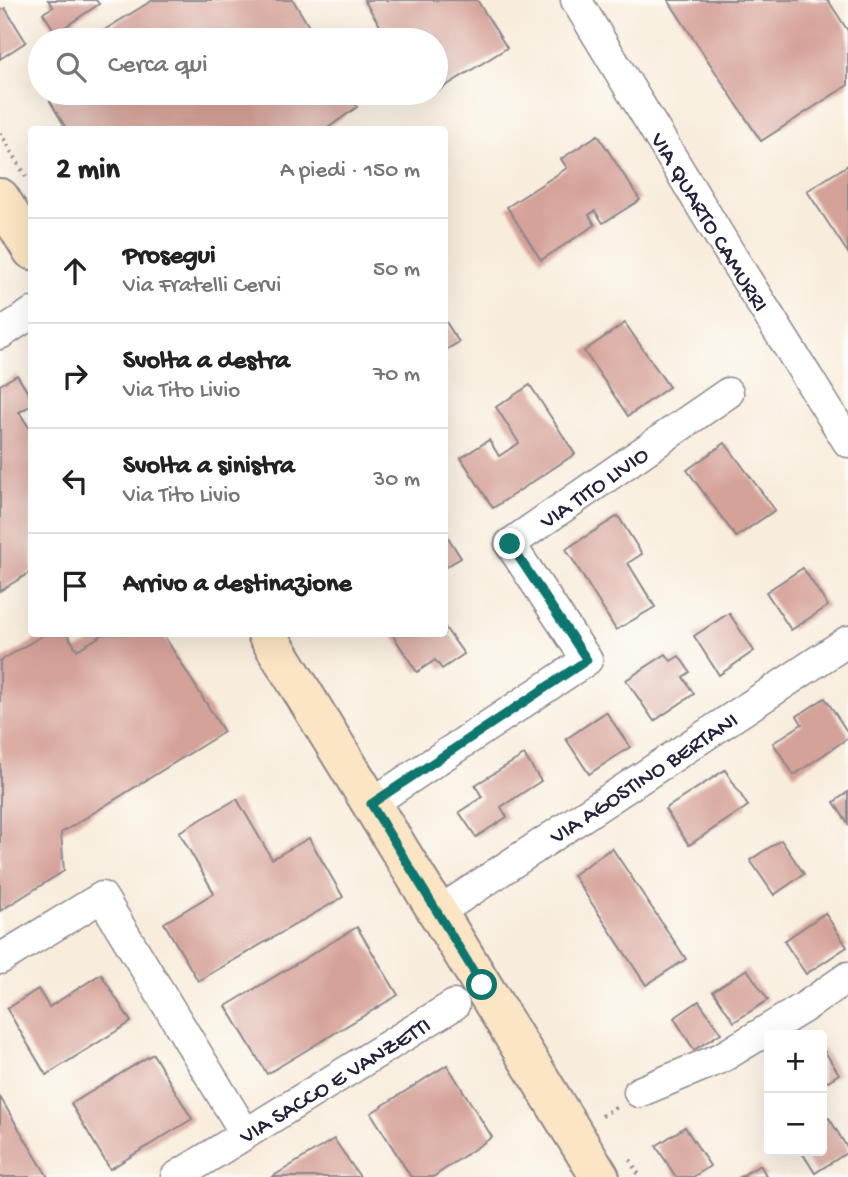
<!DOCTYPE html>
<html lang="it">
<head>
<meta charset="utf-8">
<style>
	:root { --surface:#fff; --page:#f6f6f6; --text:#222; --muted:#767676; --line:#e0e0e0 }
	body { margin:0; font-family:"Gochi Hand",sans-serif; background:var(--page); color:var(--text) }
	.controls { position:absolute; right:21px; bottom:21px; display:grid; overflow:hidden; border-radius:7px; box-shadow:0 7px 28px #0002 }
	.controls button { width:63px; height:63px; display:grid; place-items:center; padding:0; border:0; border-bottom:2px solid var(--line); background:var(--surface); color:var(--text); font:35px sans-serif }
	.stop { position:absolute; width:21px; height:21px; margin:-16px; border:5px solid #0f766e; border-radius:50%; background:#fff }
	.stop.end { background:#0f766e; border-color:#fff; box-shadow:0 2px 7px #0008 }
	.list { margin:0; padding:0; list-style:none }
	h2 { display:flex; justify-content:space-between; align-items:center; height:91px; margin:0; padding:0 28px; font-size:30px }
	h2 small { font-size:23px; font-weight:400; color:var(--muted) }
	.list li { display:grid; grid-template-columns:46px 1fr auto; gap:21px; align-items:center; box-sizing:border-box; height:105px; padding:0 28px; border-top:2px solid var(--line) }
	.list b { display:block; font-size:26px; white-space:nowrap }
	.list p { margin:0; font-size:23px; white-space:nowrap; color:var(--muted) }
	.list em { font-size:23px; font-style:normal; color:var(--muted) }
	.icon { flex:none; width:38px; height:38px; fill:none; stroke:currentColor; stroke-width:2; stroke-linecap:round; stroke-linejoin:round }
	.map { position:relative; flex:none; width:848px; height:1177px; overflow:hidden }
	.search { position:absolute; background:var(--surface); box-shadow:0 7px 28px #0002; left:28px; top:28px; width:420px; height:77px; display:flex; align-items:center; gap:18px; box-sizing:border-box; padding:0 24px; border-radius:38px; color:var(--muted); font-size:26px }
	.panel { position:absolute; background:var(--surface); box-shadow:0 7px 28px #0002; left:28px; top:126px; width:420px; height:511px; border-radius:7px }
	.map>svg:first-child { display:block }
</style>
</head>
<body>
<div class="map">
<svg width="848" height="1177" viewBox="0 0 848 1177">
	<rect width="100%" height="100%" fill="#fdfcf7"/>
	<filter id="ink" filterUnits="userSpaceOnUse"><feTurbulence type="fractalNoise" baseFrequency=".0143" numOctaves="2"/><feDisplacementMap in="SourceGraphic" scale="14" xChannelSelector="R" yChannelSelector="G"/><feConvolveMatrix kernelMatrix="1 2 1 2 8 2 1 2 1" color-interpolation-filters="sRGB"/></filter>
	<filter id="wash" filterUnits="userSpaceOnUse"><feTurbulence type="fractalNoise" baseFrequency=".00686" numOctaves="4" result="noise"/><feDisplacementMap in="SourceGraphic" scale="28" xChannelSelector="R" yChannelSelector="G"/><feGaussianBlur stdDeviation="1.57" result="paint"/><feColorMatrix in="noise" values="0 0 0 0 0 0 0 0 0 0 0 0 0 0 0 0 0 1.4 0 .05"/><feComposite in="paint" operator="in"/></filter>
	<g filter="url(#wash)">
		<rect width="100%" height="100%" fill="#f8eddd"/>
		<g id="blocks">
			<g fill="#d5a299">
				<polygon points="48,0 96,0 99,4 56,33 43,13 53,7"/>
				<polygon points="153,0 293,0 317,40 88,40"/>
				<polygon points="364,0 477,0 507,48 436,92 436,40 389,40"/>
				<polygon points="668,0 828,0 848,31 848,85 761,141"/>
				<polygon points="5,8 26,42 0,59 0,11"/>
				<polygon points="64,93 348,93 357,107 325,130 67,130 50,101"/>
				<polygon points="598,135 640,200 603,223 595,211 589,215 595,225 541,260 507,207 567,168 561,159"/>
				<polygon points="848,165 848,253 807,191"/>
				<polygon points="444,319 459,342 444,351"/>
				<polygon points="625,323 669,387 628,416 584,351"/>
				<polygon points="17,375 32,399 32,405 19,412 32,432 32,571 0,591 0,385"/>
				<polygon points="530,385 575,454 493,508 461,458 489,440 499,456 519,443 496,407"/>
				<polygon points="725,443 775,510 736,537 687,470"/>
				<polygon points="618,516 642,554 628,563 655,607 616,630 566,549"/>
				<polygon points="444,531 461,558 444,568"/>
				<polygon points="803,568 828,606 791,630 766,592"/>
				<polygon points="729,613 754,651 719,675 694,636"/>
				<polygon points="444,626 464,654 442,669 435,660 417,672 392,634 444,634"/>
				<polygon points="45,634 67,634 77,650 104,634 163,634 224,732 61,833 64,871 0,911 0,661"/>
				<polygon points="666,654 671,661 679,656 690,672 683,677 694,694 654,721 626,680"/>
				<polygon points="825,698 848,733 848,738 794,775 773,743 802,724 797,716"/>
				<polygon points="606,712 630,747 589,774 566,739"/>
				<polygon points="524,755 541,781 501,807 507,817 476,837 459,812 482,797 475,785"/>
				<polygon points="725,770 748,806 689,845 665,809"/>
				<polygon points="848,792 848,824 834,802"/>
				<polygon points="237,799 272,859 309,838 343,897 198,981 164,923 214,893 179,832"/>
				<polygon points="781,840 804,874 774,895 750,860"/>
				<polygon points="612,848 686,959 646,985 573,875"/>
				<polygon points="825,913 847,947 806,974 784,941"/>
				<polygon points="357,927 398,995 267,1074 226,1006"/>
				<polygon points="747,969 768,1000 734,1022 713,991"/>
				<polygon points="101,974 131,1022 46,1075 7,1009 38,989 49,1007"/>
				<polygon points="699,1001 721,1033 694,1050 674,1018"/>
				<polygon points="822,1047 839,1074 822,1085"/>
				<polygon points="153,1054 192,1119 110,1169 71,1104"/>
				<polygon points="447,1065 492,1137 433,1177 411,1177 371,1113"/>
				<polygon points="0,1097 10,1114 48,1177 0,1177"/>
				<polygon points="829,1118 848,1149 848,1152 815,1173 801,1151 822,1151 822,1122"/>
				<polygon points="685,1127 710,1166 693,1177 676,1177 656,1146"/>
				<polygon points="334,1139 360,1177 272,1177"/>
				<polygon points="760,1165 767,1177 740,1177"/>
			</g>
		</g>
	</g>
	<g filter="url(#ink)">
		<use href="#blocks" fill-opacity="0" stroke="#8d888c" stroke-width="2"/>
		<g fill="none" stroke-linecap="round" stroke-linejoin="round">
			<g stroke="#8d888c" stroke-width="33">
				<g id="street">
					<path id="s1" d="M576,0l158,260 114,182"/>
					<polyline points="0,334 32,313"/>
					<path id="s2" d="M371,804l216,-144 -77,-116 218,-151"/>
					<path id="s3" d="M437,913l411,-272"/>
					<polyline points="0,959 102,897 245,1133"/>
					<polyline points="639,1092 721,1058 803,1008 848,977"/>
					<path id="s4" d="M176,1177l278,-172"/>
				</g>
			</g>
			<g stroke="#8d888c" stroke-width="42">
				<g id="secondary">
					<polyline points="0,198 32,250"/>
					<polyline points="267,634 600,1177"/>
				</g>
			</g>
			<g stroke="#8d888c" stroke-width="4.5" stroke-dasharray="2 5" stroke-linecap="butt">
				<polyline points="0,133 27,178"/>
				<polyline points="602,1116 616,1107"/>
				<polyline points="630,1160 640,1177"/>
			</g>
			<use href="#street" stroke="#fff" stroke-width="30"/>
			<use href="#secondary" stroke="#fce5c4" stroke-width="38"/>
		</g>
	</g>
	<g fill="none" stroke-linecap="round" stroke-linejoin="round" filter="url(#ink)">
		<polyline stroke="#0f766e" stroke-width="9" points="482,985 371,804 587,660 510,544"/>
	</g>
	<g text-anchor="middle" stroke-width="7" stroke-linejoin="round" paint-order="stroke">
		<g font-size="23" fill="#22223b" stroke="#fdfcf7">
			<text dy="8" stroke="none"><textPath href="#s1" startOffset="259">VIA QUARTO CAMURRI</textPath></text>
			<text dy="8" stroke="none"><textPath href="#s2" startOffset="500">VIA TITO LIVIO</textPath></text>
			<text dy="8" stroke="none"><textPath href="#s3" startOffset="247">VIA AGOSTINO BERTANI</textPath></text>
			<text dy="8" stroke="none"><textPath href="#s4" startOffset="186">VIA SACCO E VANZETTI</textPath></text>
		</g>
	</g>
</svg>
<div class="controls">
<button>+</button>
<button>−</button>
</div>
<div class="stop" style="left:482px;top:985px"></div>
<div class="stop end" style="left:510px;top:544px"></div>
<div class="search"><svg class="icon" aria-label="search" viewBox="0 0 24 24"><circle cx="10" cy="10" r="6"/><path d="M15 15l6 6"/></svg>Cerca qui</div>
<section class="panel">
<h2>2 min<small>A piedi · 150 m</small></h2>
<ul class="list">
<li><svg class="icon" aria-label="ahead" viewBox="0 0 24 24"><path d="M12 20V5M6 11l6-6 6 6"/></svg><div><b>Prosegui</b><p>Via Fratelli Cervi</p></div><em>50 m</em></li>
<li><svg class="icon" aria-label="right" viewBox="0 0 24 24"><path d="M7 20v-9h11M14 6l5 5-5 5"/></svg><div><b>Svolta a destra</b><p>Via Tito Livio</p></div><em>70 m</em></li>
<li><svg class="icon" aria-label="left" viewBox="0 0 24 24"><path d="M17 20v-9H6M10 6l-5 5 5 5"/></svg><div><b>Svolta a sinistra</b><p>Via Tito Livio</p></div><em>30 m</em></li>
<li><svg class="icon" aria-label="arrive" viewBox="0 0 24 24"><path d="M6 21V4h12l-3 4 3 4H6"/></svg><div><b>Arrivo a destinazione</b></div></li>
</ul>
</section>
</div>
</body>
</html>
